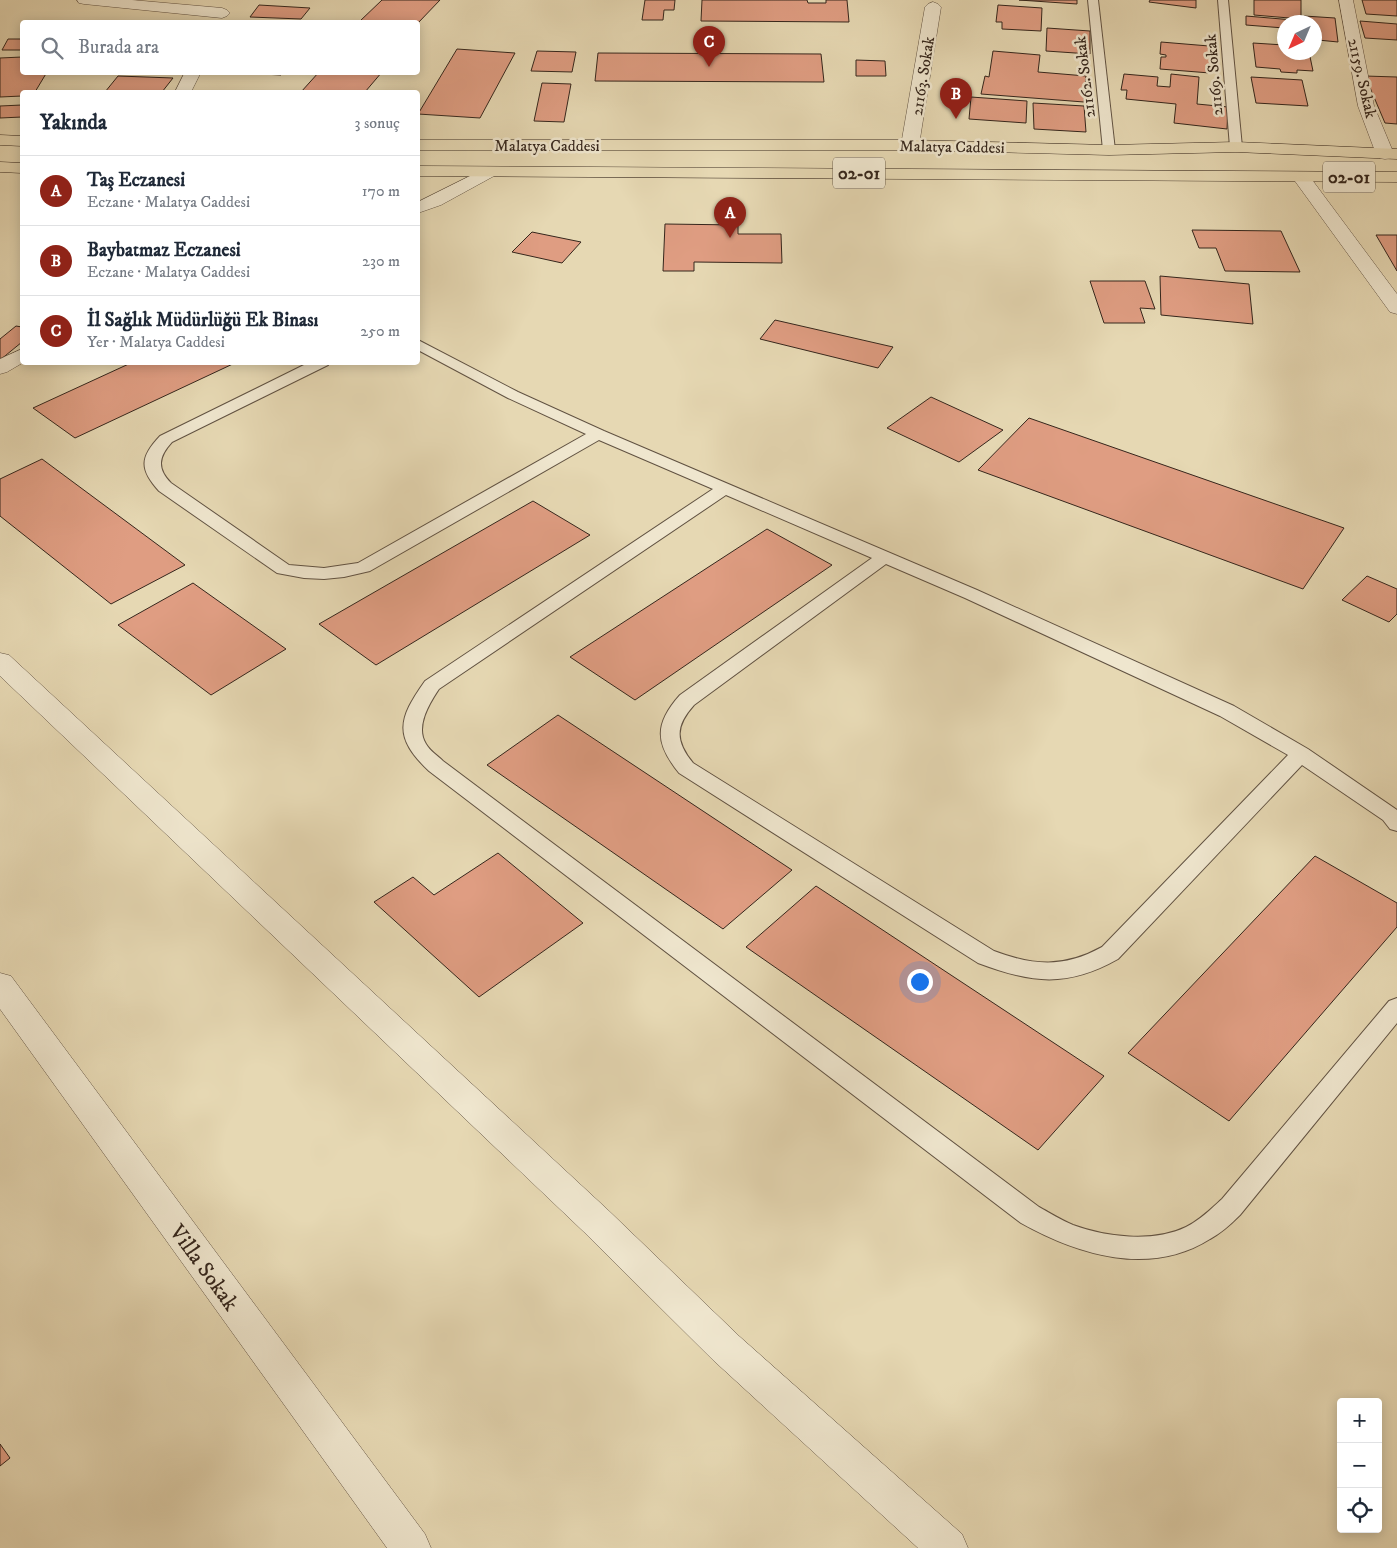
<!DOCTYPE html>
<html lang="tr">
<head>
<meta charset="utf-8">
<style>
	:root { --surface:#fff; --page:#f6f6f7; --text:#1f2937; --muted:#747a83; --line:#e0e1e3; --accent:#8f2418 }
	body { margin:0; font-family:"IM FELL DW Pica",serif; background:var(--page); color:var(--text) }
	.controls { position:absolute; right:15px; bottom:15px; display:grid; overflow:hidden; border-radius:5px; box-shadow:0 2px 12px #0003 }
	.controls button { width:45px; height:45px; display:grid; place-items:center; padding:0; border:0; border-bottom:1px solid var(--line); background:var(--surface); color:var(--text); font:25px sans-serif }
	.compass { position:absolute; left:1277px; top:15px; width:45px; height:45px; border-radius:50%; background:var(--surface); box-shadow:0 2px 12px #0003; rotate:224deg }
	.you { position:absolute; left:919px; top:981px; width:18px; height:18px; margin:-12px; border:4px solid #fff; border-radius:50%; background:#1a73e8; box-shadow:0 0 0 8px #1a73e833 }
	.badge { display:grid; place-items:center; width:32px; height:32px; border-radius:50%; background:var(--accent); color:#fff; font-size:16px; font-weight:700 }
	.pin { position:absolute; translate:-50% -41px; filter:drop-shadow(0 1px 2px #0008) }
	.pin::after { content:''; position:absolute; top:26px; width:18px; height:15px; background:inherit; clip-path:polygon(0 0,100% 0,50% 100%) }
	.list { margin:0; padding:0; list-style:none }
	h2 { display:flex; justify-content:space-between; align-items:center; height:65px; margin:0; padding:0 20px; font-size:21px }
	h2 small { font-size:16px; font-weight:400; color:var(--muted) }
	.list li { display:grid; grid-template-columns:32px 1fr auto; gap:15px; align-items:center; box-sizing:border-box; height:70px; padding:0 20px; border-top:1px solid var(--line) }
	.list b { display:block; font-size:19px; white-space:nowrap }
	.list p { margin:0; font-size:16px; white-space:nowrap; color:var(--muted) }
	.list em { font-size:16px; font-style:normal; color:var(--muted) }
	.icon { flex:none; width:28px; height:28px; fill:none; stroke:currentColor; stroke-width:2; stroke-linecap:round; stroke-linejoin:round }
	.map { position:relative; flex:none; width:1397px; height:1548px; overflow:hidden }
	.search { position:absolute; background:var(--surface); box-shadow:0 2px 12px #0003; left:20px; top:20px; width:400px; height:55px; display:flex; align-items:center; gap:12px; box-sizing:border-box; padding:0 18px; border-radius:5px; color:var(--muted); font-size:19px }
	.panel { position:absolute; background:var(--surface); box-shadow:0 2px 12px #0003; left:20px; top:90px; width:400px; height:275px; border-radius:5px }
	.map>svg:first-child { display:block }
</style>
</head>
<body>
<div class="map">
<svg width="1397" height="1548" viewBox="0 0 1397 1548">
	<rect width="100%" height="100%" fill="#e6d8b3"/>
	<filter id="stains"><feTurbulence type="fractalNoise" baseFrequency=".004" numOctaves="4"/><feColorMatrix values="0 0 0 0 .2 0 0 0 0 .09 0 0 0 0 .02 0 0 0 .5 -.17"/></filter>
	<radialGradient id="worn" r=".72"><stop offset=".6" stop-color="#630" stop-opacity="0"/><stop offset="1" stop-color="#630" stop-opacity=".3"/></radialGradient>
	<g fill="#df9d82" stroke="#35261c">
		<polygon points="382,0 440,0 418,23 360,21"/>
		<polygon points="645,0 675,0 674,10 664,10 663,20 642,20"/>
		<polygon points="702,0 807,0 808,3 826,3 826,0 847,0 849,22 701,21"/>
		<polygon points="1019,0 1077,0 1077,4"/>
		<polygon points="1150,0 1196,0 1196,8 1149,2"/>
		<polygon points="1254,0 1301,0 1301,19 1254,15"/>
		<polygon points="1362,0 1397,0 1397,16 1366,14"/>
		<polygon points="259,5 310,8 301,19 250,17"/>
		<polygon points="998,5 1042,8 1041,31 1002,29 1002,22 996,22"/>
		<polygon points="1246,16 1305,21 1304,16 1335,18 1338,42 1318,40 1319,44 1314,43 1314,22 1284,22 1284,28 1246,25"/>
		<polygon points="1360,21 1397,24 1397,40 1365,38"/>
		<polygon points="1047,28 1090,31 1090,54 1046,51"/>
		<polygon points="8,39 22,39 22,50 2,50"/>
		<polygon points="1161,42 1209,46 1210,73 1160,69 1161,57 1166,57 1166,55 1160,54"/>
		<polygon points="1253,43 1284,45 1284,52 1309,52 1313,71 1297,70 1297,73 1281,72 1280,69 1256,67"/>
		<polygon points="457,49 515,53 480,118 418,114"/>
		<polygon points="537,51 576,52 572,72 531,71"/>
		<polygon points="993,51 1040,55 1038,72 1086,76 1084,102 981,94 985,76 989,77"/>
		<polygon points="598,53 821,54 824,82 595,81"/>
		<polygon points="22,57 22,72 47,72 35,92 22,92 22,96 0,97 0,58"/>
		<polygon points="856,60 885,61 886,76 856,76"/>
		<polygon points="226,72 283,72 281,75"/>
		<polygon points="319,72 382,72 365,92 301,92"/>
		<polygon points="1124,74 1158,77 1157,86 1170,87 1171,74 1199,77 1197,104 1228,107 1227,129 1174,123 1176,104 1126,99 1127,90 1121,90"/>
		<polygon points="118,76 173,78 162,92 105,92"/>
		<polygon points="1365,76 1397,77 1397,124 1385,123"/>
		<polygon points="1251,77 1302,80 1308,106 1256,103"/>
		<polygon points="542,83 571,84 564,122 534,121"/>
		<polygon points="971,97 1027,101 1026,123 969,119"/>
		<polygon points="1033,103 1084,106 1086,132 1034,129"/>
		<polygon points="22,105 22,117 0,118 0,106"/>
		<polygon points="665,224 738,225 738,234 781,234 782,263 694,262 694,271 663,271"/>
		<polygon points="1192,230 1281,231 1300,272 1225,271 1216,248 1199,248"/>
		<polygon points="532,232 581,242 562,263 512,252"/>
		<polygon points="1376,235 1397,235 1397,271"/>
		<polygon points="1160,276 1249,284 1253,324 1161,315"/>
		<polygon points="1090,281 1145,281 1155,309 1140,308 1145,323 1104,323"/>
		<polygon points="775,320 893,347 878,368 760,339"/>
		<polygon points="16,326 22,327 22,342 0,360 0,339"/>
		<polygon points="133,362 237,362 75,438 33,408"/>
		<polygon points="931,397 1003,430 959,462 887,428"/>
		<polygon points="1029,418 1344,528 1303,589 978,470"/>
		<polygon points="42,459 185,565 111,604 0,516 0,479"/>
		<polygon points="533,501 590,535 376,665 319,624"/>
		<polygon points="767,529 832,565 635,700 570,657"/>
		<polygon points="1367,576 1397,589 1397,614 1389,622 1342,600"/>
		<polygon points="193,583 286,649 211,695 118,625"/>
		<polygon points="558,715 792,870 723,929 487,765"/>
		<polygon points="498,853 583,923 479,997 374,902 413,877 434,895"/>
		<polygon points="1315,856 1397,903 1397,927 1229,1121 1128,1053"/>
		<polygon points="816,886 1104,1076 1038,1150 746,947"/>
		<polygon points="0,1444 10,1458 0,1466"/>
	</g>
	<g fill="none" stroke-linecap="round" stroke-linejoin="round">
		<g stroke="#615242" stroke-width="2">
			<g id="service">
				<polygon points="1088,0 1098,0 1115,150 1109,154 1103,150"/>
				<polygon points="1218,0 1228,0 1242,147 1236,151 1230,147"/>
				<path d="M418,340l100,52 86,39 373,159 257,116 74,43 89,61v21l-7,-2 -7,-9 -81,-55 -184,194c-51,29 -87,24 -140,4l-299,-190c-24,-30 -25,-49 1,-78l192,-137 -146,-63 -287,194c-10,15 -24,38 -13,55 4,7 12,12 17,17l596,446c11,6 22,13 34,18 33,12 80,18 113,2 14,-7 25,-18 36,-28l167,-198 8,-3v25l-157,192c-9,9 -19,18 -30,24 -60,38 -132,16 -189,-16l-592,-452c-36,-34 -31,-52 -4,-90l288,-192 -114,-49 -229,131 -26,6 -20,2 -20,-1 -27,-5 -118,-82c-20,-22 -19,-34 1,-55l150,-74h20l-2,3 -156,77c-14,15 -15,27 -1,41l118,82 35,3 34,-5 228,-129 -78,-36 -90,-48zM886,564l79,34 255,118 68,39 -186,192c-38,21 -68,19 -108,4l-301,-188c-18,-22 -18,-37 1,-58z"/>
			</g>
		</g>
		<g stroke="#615242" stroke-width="1">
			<g id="minor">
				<polygon points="77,0 132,0 222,8 227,10 230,13 227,16 222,18 84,4 79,3"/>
				<polygon points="1339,0 1353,0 1374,106 1394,154 1391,158 1385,159 1379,158 1376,154 1358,106"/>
				<polygon points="933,2 938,4 941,7 919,145 916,149 910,150 904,149 901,145 925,7 928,4"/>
				<polygon points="185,72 201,72 191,92 175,92"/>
				<polygon points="488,167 494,168 497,172 494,176 441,205 418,213 418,202"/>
				<polygon points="1301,172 1307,173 1397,294 1397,314 1390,312 1292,177 1295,173"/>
				<polygon points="22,349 22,362 24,362 7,372 0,374 0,359"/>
				<polygon points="0,653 9,655 608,1210 739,1336 962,1534 968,1548 918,1548 713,1360 584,1232 0,676"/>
				<polygon points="0,973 11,976 425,1534 431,1548 387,1548 0,1009"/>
			</g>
		</g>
		<g stroke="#35261c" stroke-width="1">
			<g id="primary">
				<polygon points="0,135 22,136 22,146 0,145"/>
				<polygon points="418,140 910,140 1109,145 1236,142 1397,149 1397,159 1236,152 1109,155 910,150 418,150"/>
				<polygon points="0,162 22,163 22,173 0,172"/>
				<polygon points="418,166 1397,172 1397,182 418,176"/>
			</g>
		</g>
		<use href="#service" fill="#efe6ce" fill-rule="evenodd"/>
		<use href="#minor" fill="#efe6ce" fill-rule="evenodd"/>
		<use href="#primary" fill="#e6d8b3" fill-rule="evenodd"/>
	</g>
	<g text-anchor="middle" stroke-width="5" stroke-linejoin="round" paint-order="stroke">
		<g font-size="16" fill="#35261c" stroke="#efe6ce">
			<text transform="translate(1213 75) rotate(-95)" y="6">21169. Sokak</text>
			<text transform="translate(922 76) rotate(-81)" y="6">21163. Sokak</text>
			<text transform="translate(1084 77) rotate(-97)" y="6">21162. Sokak</text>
			<text transform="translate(1363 78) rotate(77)" y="6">21159. Sokak</text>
			<text x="547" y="151">Malatya Caddesi</text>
			<text transform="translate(952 146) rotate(1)" y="6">Malatya Caddesi</text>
		</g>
		<g fill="#efe6ce" stroke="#6d6051" stroke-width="1">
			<rect x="833" y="157.5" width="52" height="31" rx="4"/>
			<rect x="1323" y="161.5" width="52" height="31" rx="4"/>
		</g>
		<g font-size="18" font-weight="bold" fill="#35261c">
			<text x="859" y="179">02-01</text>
			<text x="1349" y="183">02-01</text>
		</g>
		<g font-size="22" fill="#35261c" stroke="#efe6ce">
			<text transform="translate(205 1267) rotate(54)" y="8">Villa Sokak</text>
		</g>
	</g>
	<rect width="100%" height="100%" filter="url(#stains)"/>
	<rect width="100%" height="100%" fill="url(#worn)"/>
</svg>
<div class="controls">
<button>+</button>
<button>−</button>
<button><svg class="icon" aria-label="locate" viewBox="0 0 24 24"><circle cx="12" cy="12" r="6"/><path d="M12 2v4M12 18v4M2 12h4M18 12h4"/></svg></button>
</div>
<svg class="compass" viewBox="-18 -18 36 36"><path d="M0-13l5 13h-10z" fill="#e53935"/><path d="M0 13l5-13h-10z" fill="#747a83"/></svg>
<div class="you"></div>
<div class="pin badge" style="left:730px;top:238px">A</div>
<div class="pin badge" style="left:956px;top:119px">B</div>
<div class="pin badge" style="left:709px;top:67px">C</div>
<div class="search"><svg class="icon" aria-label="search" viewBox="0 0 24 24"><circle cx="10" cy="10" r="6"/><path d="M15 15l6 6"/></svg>Burada ara</div>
<section class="panel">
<h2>Yakında<small>3 sonuç</small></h2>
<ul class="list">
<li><span class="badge">A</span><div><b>Taş Eczanesi</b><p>Eczane · Malatya Caddesi</p></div><em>170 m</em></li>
<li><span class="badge">B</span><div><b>Baybatmaz Eczanesi</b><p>Eczane · Malatya Caddesi</p></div><em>230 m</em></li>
<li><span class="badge">C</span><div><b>İl Sağlık Müdürlüğü Ek Binası</b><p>Yer · Malatya Caddesi</p></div><em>250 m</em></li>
</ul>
</section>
</div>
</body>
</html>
